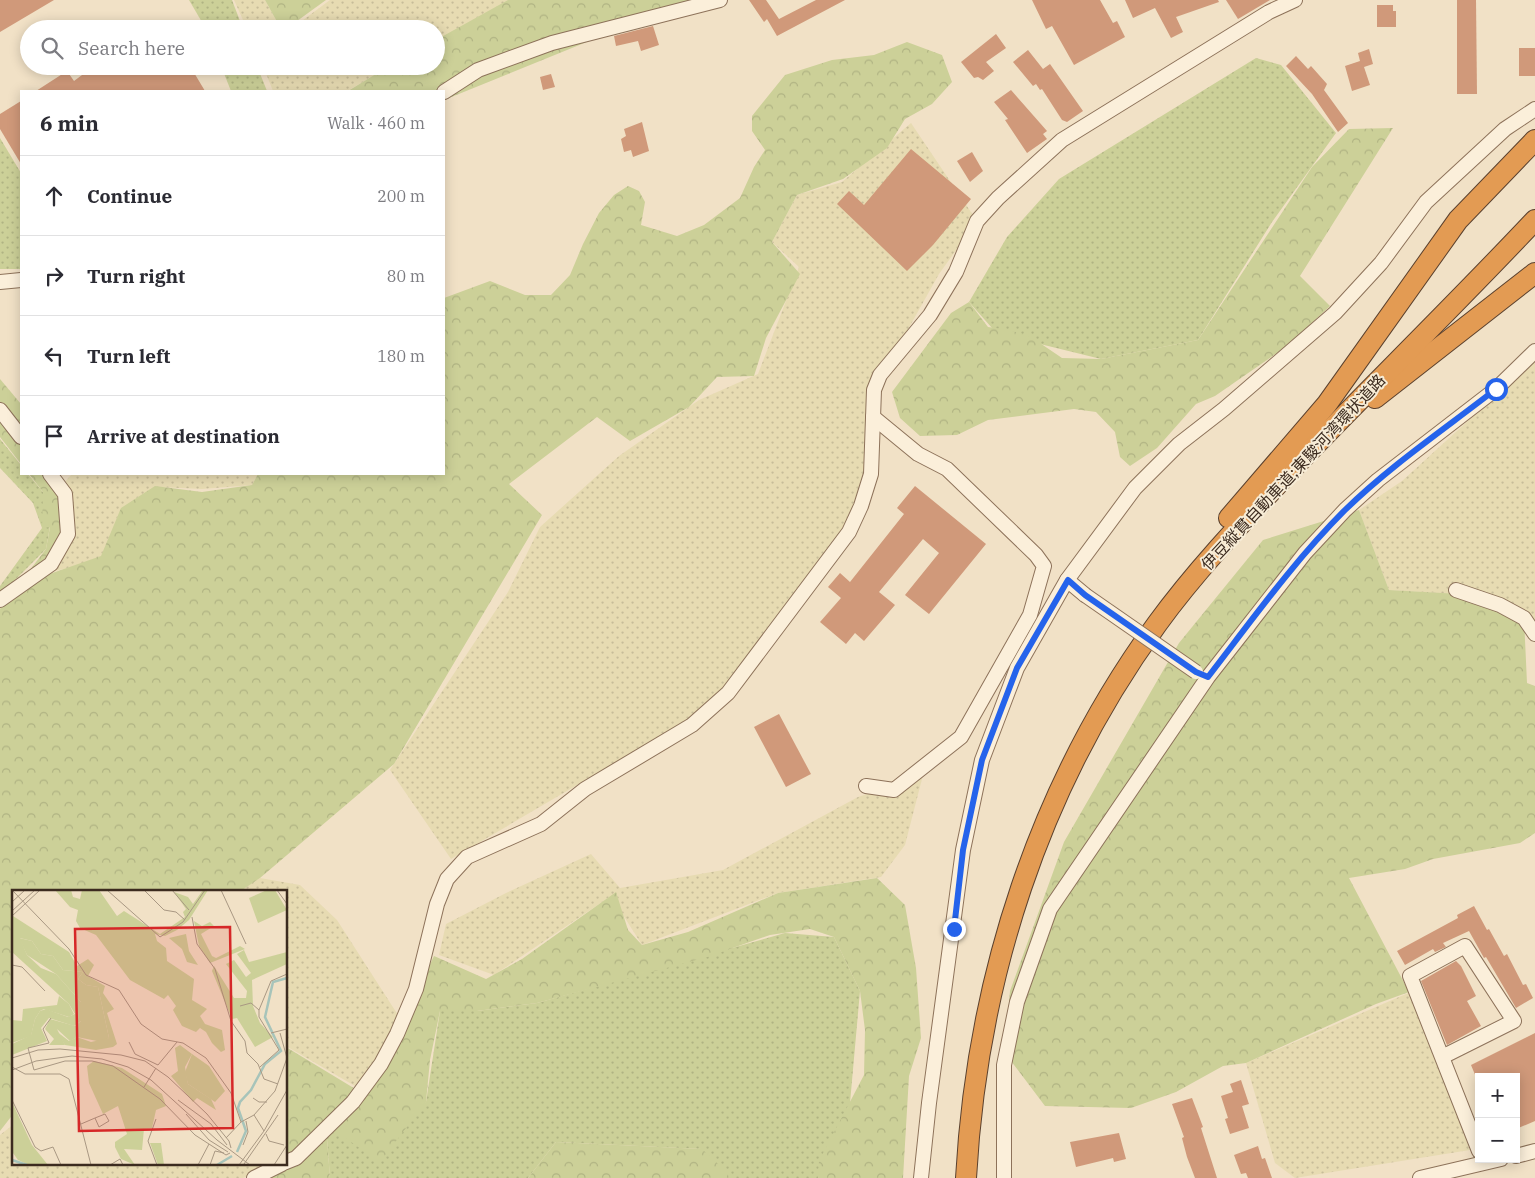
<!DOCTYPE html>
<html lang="en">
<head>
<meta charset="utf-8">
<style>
	:root { --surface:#fff; --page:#f7f7f7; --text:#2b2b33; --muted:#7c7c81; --line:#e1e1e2 }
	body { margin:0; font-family:"IBM Plex Serif","Noto Sans JP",serif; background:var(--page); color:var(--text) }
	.controls { position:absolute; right:15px; bottom:15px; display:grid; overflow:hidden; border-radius:0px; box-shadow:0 2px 12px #0003 }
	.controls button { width:45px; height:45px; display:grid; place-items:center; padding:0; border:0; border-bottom:1px solid var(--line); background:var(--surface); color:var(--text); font:25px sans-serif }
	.stop { position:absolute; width:15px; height:15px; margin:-11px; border:4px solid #2563eb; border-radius:50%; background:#fff }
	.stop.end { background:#2563eb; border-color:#fff; box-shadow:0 1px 5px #0008 }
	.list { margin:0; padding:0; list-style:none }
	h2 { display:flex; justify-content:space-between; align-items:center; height:65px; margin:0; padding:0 20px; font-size:21px }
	h2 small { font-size:16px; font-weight:400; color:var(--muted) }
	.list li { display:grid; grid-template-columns:32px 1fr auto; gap:15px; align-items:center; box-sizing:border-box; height:80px; padding:0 20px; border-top:1px solid var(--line) }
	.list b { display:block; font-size:19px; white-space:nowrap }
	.list em { font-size:16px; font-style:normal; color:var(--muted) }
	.icon { flex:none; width:28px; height:28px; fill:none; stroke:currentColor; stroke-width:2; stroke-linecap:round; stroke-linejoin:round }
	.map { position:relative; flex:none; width:1535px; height:1178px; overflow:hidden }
	.search { position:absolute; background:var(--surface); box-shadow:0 2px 12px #0003; left:20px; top:20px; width:425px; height:55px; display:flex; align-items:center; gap:12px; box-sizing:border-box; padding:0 18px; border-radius:28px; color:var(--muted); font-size:19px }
	.panel { position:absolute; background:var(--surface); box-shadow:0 2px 12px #0003; left:20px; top:90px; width:425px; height:385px; border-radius:0px }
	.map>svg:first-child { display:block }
</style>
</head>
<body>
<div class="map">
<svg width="1535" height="1178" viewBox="0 0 1535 1178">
	<defs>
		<pattern id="farmland-dots" width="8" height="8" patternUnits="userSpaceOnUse" patternTransform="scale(1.25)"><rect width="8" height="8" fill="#e7dbb2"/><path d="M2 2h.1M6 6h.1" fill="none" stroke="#c7bc99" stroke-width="1.8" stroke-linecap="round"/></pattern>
		<pattern id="grass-dots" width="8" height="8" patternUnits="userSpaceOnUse" patternTransform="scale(1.25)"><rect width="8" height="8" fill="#ccd098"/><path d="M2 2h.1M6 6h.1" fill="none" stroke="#b0b383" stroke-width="1.8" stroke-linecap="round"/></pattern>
		<pattern id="forest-crowns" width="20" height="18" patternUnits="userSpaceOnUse" patternTransform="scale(1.25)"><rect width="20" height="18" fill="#ccd098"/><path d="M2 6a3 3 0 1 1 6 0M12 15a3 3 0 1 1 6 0" fill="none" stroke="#b0b383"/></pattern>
	</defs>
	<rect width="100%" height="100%" fill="#f1e1c6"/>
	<g fill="url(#farmland-dots)">
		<polygon points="234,0 265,0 281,29 247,29"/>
		<polygon points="330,0 509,0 436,41 436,29 291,29"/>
		<polygon points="263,66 391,66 347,91 273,91"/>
		<polygon points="911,123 977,221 939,274 874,390 872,452 839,546 717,703 451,859 390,770 508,592 540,527 619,456 699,400 758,374 799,267 772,242 797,195 842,182"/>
		<polygon points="1535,360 1535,623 1470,595 1389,590 1359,510 1402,481"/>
		<polygon points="72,474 258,474 252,485 202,489 159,487 104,559 35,576 68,534 62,485"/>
		<polygon points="923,775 905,845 881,877 778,893 642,945 611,896 494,975 439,955 446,924 506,893 591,854 620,888 723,870 858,797"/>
		<polygon points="260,878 300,885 337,920 407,1029 355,1086 286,1046 286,892 238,892"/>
		<polygon points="1413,991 1470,1150 1295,1178 1275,1163 1246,1063"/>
		<polygon points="14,1124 14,1164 281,1165 243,1178 0,1178 0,1135"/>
	</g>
	<g fill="url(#grass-dots)">
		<polygon points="189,0 232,0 243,29 206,29"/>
		<polygon points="1256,58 1281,65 1336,133 1272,222 1198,340 1101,359 1040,344 992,328 969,302 1007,237 1059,179"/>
		<polygon points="221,66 257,66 267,91 231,91"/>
		<polygon points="0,138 21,173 21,269 0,269"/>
		<polygon points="0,439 21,465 21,474 28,474 43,492 50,526 46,549 0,595 0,586 42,528 33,503 0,468"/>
		<polygon points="785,933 834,937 860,991 850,1103 819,1178 724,1178 701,1149 556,1142 528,1178 330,1178 326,1125 426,1102 440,1011 477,1011 537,1003"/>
	</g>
	<g fill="url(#forest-crowns)">
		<polygon points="265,0 326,0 286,29 281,29"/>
		<polygon points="508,0 690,0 444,100 444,91 348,91 389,66 436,66 436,40"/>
		<polygon points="907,42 942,55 952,82 932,104 905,119 887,148 843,179 797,195 772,242 800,274 766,338 754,376 717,377 689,407 630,441 597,417 509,484 542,515 394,764 260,878 239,892 14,892 14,1113 0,1131 0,609 46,549 50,527 42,528 43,492 29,474 56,474 70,532 38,578 101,556 121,508 155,486 202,492 252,485 258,474 444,474 444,298 490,281 525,295 551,295 570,275 583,244 599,213 614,195 628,186 639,191 645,202 641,225 677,236 704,225 740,198 754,167 765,150 752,131 752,116 785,75 832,60 874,55"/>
		<polygon points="1393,128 1300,276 1330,306 1287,346 1215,396 1196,404 1157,448 1130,466 1120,457 1115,432 1096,412 1074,409 988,420 957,435 920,436 900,418 892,392 951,313 969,302 988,327 1009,330 1031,337 1062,358 1101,359 1198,340 1312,167 1349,129"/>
		<polygon points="0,379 21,404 21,464 0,437"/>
		<polygon points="1359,510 1389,590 1460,594 1524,618 1527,683 1535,686 1535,833 1520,843 1433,859 1405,869 1349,878 1409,992 1376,1004 1246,1063 1223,1066 1176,1092 1131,1108 1045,1106 1005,1053 1010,991 1064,842 1179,643 1263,540"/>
		<polygon points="877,878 905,905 916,968 921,1038 909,1076 903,1178 818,1178 819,1161 864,1075 865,1030 860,991 834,937 810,929 770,935 707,957 537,1003 477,1011 440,1011 430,1060 426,1102 380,1162 328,1126 393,1041 434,956 486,979 522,959 616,892 628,930 642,945 688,932 778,893"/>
		<polygon points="286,1047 357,1090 326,1125 330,1178 267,1178 286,1164"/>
		<polygon points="556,1142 702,1149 727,1172 729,1178 528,1178"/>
	</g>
	<g fill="#d0997a">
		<polygon points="0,0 54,0 0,32"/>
		<polygon points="749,0 766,0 779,19 816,0 845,0 777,36 767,19 764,22"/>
		<polygon points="1032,0 1100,0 1113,23 1117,21 1125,37 1074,65 1052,26 1046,29"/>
		<polygon points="1125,0 1218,0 1219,2 1176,17 1183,32 1171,38 1155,8 1133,18"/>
		<polygon points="1226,0 1270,0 1238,19"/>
		<polygon points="1457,0 1476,0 1477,94 1457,94"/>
		<polygon points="1377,5 1393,5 1393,11 1396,11 1396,27 1377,27"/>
		<polygon points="653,26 659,45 641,51 638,41 616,46 614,36"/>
		<polygon points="996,34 1006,48 986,62 994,71 983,80 978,77 974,78 961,62"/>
		<rect x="1519" y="48" width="16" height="28"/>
		<polygon points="1369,49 1373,64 1364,67 1370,85 1352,91 1345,66 1360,61 1358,53"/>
		<polygon points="1028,50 1043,69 1050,64 1083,111 1067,122 1062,120 1042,89 1040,90 1036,84 1033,86 1013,62"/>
		<polygon points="1296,56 1308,69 1311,66 1327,84 1324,90 1348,123 1338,132 1312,94 1286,66"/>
		<polygon points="94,66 190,66 205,91 36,91 67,71 74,81"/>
		<polygon points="551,74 555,87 543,90 540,77"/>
		<polygon points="1011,90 1047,131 1043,134 1047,139 1027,153 1005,120 1008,119 994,102"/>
		<polygon points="21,101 21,164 0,129 0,114"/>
		<polygon points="642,122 649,151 633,157 631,150 624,152 621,139 626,136 624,129"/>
		<polygon points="911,149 971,199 933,245 907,271 837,204 849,191 864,205"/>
		<polygon points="972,152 983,171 970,182 957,161"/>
		<polygon points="915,486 986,544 929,614 905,595 939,553 923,539 879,592 895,605 864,641 855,633 846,644 820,622 841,598 828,587 840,573 850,582 904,514 897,508"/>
		<polygon points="779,714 811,774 786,787 754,727"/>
		<polygon points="1474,906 1487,930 1489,929 1504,956 1507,954 1523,985 1526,984 1533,998 1516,1008 1486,957 1484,958 1469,931 1443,943 1446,947 1435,952 1433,949 1405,965 1397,951 1458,918 1457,915"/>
		<polygon points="1456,961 1461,966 1476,996 1467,1001 1481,1026 1447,1045 1421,981"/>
		<polygon points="1535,1033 1535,1121 1516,1129 1516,1077 1476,1077 1471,1065"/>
		<polygon points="1241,1080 1249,1104 1242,1106 1249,1128 1230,1134 1225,1119 1228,1118 1221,1096 1233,1092 1230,1084"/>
		<polygon points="1192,1098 1203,1127 1201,1128 1217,1178 1195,1178 1187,1157 1182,1138 1184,1137 1172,1104"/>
		<polygon points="1119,1133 1126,1159 1114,1162 1113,1158 1076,1167 1070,1142"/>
		<polygon points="1258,1146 1262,1159 1265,1158 1272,1178 1248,1178 1246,1173 1241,1174 1234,1155"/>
	</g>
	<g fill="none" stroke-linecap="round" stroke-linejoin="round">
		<g stroke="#8d725a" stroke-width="16">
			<g id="minor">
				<polyline points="444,92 478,70 552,43 720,0"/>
				<polyline points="0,282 21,280"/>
				<polyline points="0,410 21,437"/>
				<polyline points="1067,580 1085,595"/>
				<polyline points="1456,590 1500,605 1524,618 1535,634"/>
				<polyline points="0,600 51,564 68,534 65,494 50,474"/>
				<polyline points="866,786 894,790 961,737 1030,615 1044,566 1036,555 947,469 918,454 873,417"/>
				<polyline points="1442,1057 1514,1021 1465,946 1410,976 1479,1151"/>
				<polyline points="1516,1156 1535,1151"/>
				<polyline points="286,1162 296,1158 353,1102 381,1064 397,1034 416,989 437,904 447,879 467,857 541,824 585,789 692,725 728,693 849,532 861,506 871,474 874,390 880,375 930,315 956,272 977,221 998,198 1062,140 1269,12 1295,0"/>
				<polyline points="254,1178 282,1164"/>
				<polyline points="921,1178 929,1103 963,850 982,760 1017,668 1067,580 1135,488 1179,444 1224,409 1335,313 1381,263 1426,202 1505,129 1535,109"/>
				<polyline points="1004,1178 1004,1065 1017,1002 1050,909 1208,677 1305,553 1345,510 1378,480 1496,389 1535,351"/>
				<polyline points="1420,1178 1501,1159"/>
			</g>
		</g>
		<g stroke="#5b412e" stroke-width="22">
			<g id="highway">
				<polyline points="1375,398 1535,273"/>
				<polyline points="1229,518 1327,404 1458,220 1535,140"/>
				<path d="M966,1178c11,-199 73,-392 191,-554 40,-55 89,-106 136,-156 80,-83 163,-164 242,-248"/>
			</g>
		</g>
		<use href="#minor" stroke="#fbefda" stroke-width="14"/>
		<use href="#highway" stroke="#e39b53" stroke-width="20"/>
		<g stroke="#8d725a" stroke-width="16" stroke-linecap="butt">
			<polyline id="minor-bridge" points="1085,595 1196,672"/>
		</g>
		<use href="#minor-bridge" stroke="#fbefda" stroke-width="14"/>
	</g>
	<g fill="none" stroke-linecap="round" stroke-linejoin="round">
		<path stroke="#2563eb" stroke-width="6" d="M954,929l9,-79 19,-90 35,-92 51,-88 17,15 111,77 12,5c44,-57 86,-116 137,-167 46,-45 101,-82 151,-121"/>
	</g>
	<g text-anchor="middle" stroke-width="4" stroke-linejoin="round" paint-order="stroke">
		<g font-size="16" fill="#3c2b1f" stroke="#f7ecd6">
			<text transform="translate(1293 472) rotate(-47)" y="6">伊豆縦貫自動車道;東駿河湾環状道路</text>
		</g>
	</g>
	<g transform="translate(12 890)">
		<rect width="275" height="275" fill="#f1e1c6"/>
		<path d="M255,0h8l12,20 -29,13 -9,-25zM182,31l8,5 8,-4 4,4 -13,8 11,22 4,2 24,-12 5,3 -35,14 -11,-17zM7,48l13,3 9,13 12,2 10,14 20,2 -5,7 8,6 12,2 11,51 -7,4 -25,-5 -7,4 -13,-12 8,16h-16l5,-6 -9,-10 5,-10 25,7 6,-5v-19l-25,-28 -29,-19zM47,106l10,8 5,10 -5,3 -25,-8 -4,2 -5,8 -4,17 -19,7v-23l10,1 1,-12 34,-4zM180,164l17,12 16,25 -10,11 -27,-18 -3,-12z" fill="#ccd098"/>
		<path d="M43,0h16l2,7 7,2 2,-9h17l18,26 7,-5 36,23 25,-17 -2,-5 3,-3 -12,-17 14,5 5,7 10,-14h5l-19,30 -12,10 -12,6 -10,-2 2,7 9,7 1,13 27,18 -2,21 15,9 -7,7 5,8 17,6 3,20 -4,2 -9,-9 -6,-11 -6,-4 -4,4 -14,-6 -9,-16 3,-4 -8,-11 -4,4 -34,-19 -34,-45 -16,-7 -4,-7 2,-11 -8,-3zM1,26l56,36 8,14 11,-7 6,6 -6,11 17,10 -2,7 11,16 -7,4 10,31 -4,3 -17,3 -31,-5 -9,-14 13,10 8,-4 14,5 18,-4 -11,-51 -12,-2 -8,-6 5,-7 -20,-2 -10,-14 -12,-2 -9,-13 -12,-3 7,17 14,13 15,6 25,28v19l-7,5 -25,-8 -8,10 6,13 -35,14v-11l19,-9 4,-16 5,-8 6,-2 22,8 7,-3 -6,-10 -57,-52zM174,44l3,17 9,14 -11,-3 -5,-13 -13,-11zM232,60l5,12 38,-10v12l-35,16 1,26 7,17 13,14 -18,10 -18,-29 -5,1 -20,-48 2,-5 20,32h12l1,-7 -21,-27 8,-4 12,17 5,-4 -14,-19zM168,155l12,9 -7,13 3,17 23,15 5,11 -19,-12 -4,4 -22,-26 7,-5 -3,-23zM82,171l28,7 40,26 4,12 -10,4 -4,18 -8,1 -2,21 -18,-1 11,16 -14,-6 -6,-12v-5l12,-8 -9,-28 -15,8 -14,-31 -2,-17zM0,212l20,43 16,20h-19l-11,-5 -5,-7zM138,253h11l3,22h-6z" fill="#ccd098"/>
		<path fill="none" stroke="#a7c4ba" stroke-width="2.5" d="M225,262l9,-21 -8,-23 2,-6 11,-12 14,-26 16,-13 -16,-34 8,-35 14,-4M0,270l15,5M205,275l15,-9"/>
		<path fill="none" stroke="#a99883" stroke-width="1" d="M0,0l57,59 17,26 33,15 22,34 21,15 21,4 23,15 25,35 10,29 13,-7 21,-24 12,-33 -7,-25M95,0l53,47 23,-15 22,-32M132,0l20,20 12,2 9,8M160,0l17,20M209,0l25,54M265,0l10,14M0,12l13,-12M0,21l23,-21M0,26l28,-26M180,27l5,27 18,25 16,52 14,20 2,12 11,11 6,15 14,5M0,75l10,2 23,24M228,116l11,-3 8,7M39,128l-8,11 6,14 -21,5 6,22 31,-9h27l21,5 47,33 35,36 31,20 4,-2M259,143l16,-4M117,152l6,12 23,11 19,-23M0,168l26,-8 22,-1 61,6 24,6 23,16 39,37 22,27 2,7M0,177l13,7h35l9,5 22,86M248,177l19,-17 -20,-33v-7l12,-29 16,-7M0,180l24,-9 36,-5 30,3 26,8 23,13 66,60 33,25M132,197l12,-19M241,208l6,4h8M0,210l23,47 6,4 12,-4 8,18M166,210l33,24 16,21M174,224l23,26 19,12M242,225l10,16M144,229l-8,22 9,24M69,234l14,-6 10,-4 4,7 -10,6 -4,-9M254,244l3,7 15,4M214,248l15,-16M231,255l5,-13 -2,-11M232,274l34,-49M98,275l10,-6 3,6M186,275l11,-21M198,275l5,-14 9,2M227,275l25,-34 23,-41M262,275l13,-20"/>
		<path fill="#d62828" fill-opacity="0.15" stroke="#d62828" stroke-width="2.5" d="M218,37l3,201 -154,3 -4,-202z"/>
		<rect width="275" height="275" fill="none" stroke="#3c2b1f" stroke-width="2.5"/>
	</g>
</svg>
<div class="controls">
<button>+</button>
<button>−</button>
</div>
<div class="stop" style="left:1496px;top:389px"></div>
<div class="stop end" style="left:954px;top:929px"></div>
<div class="search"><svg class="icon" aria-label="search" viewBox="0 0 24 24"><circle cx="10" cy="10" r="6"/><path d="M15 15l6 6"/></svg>Search here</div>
<section class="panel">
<h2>6 min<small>Walk · 460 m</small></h2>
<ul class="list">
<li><svg class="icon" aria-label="ahead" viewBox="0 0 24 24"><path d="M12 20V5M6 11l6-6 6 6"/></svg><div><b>Continue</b></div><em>200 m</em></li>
<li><svg class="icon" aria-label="right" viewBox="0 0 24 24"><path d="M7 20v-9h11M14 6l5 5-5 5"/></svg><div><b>Turn right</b></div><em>80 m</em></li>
<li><svg class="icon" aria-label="left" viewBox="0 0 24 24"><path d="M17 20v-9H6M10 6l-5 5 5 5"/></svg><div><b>Turn left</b></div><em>180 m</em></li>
<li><svg class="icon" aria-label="arrive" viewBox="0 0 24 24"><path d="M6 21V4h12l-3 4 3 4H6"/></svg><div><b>Arrive at destination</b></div></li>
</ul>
</section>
</div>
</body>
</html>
